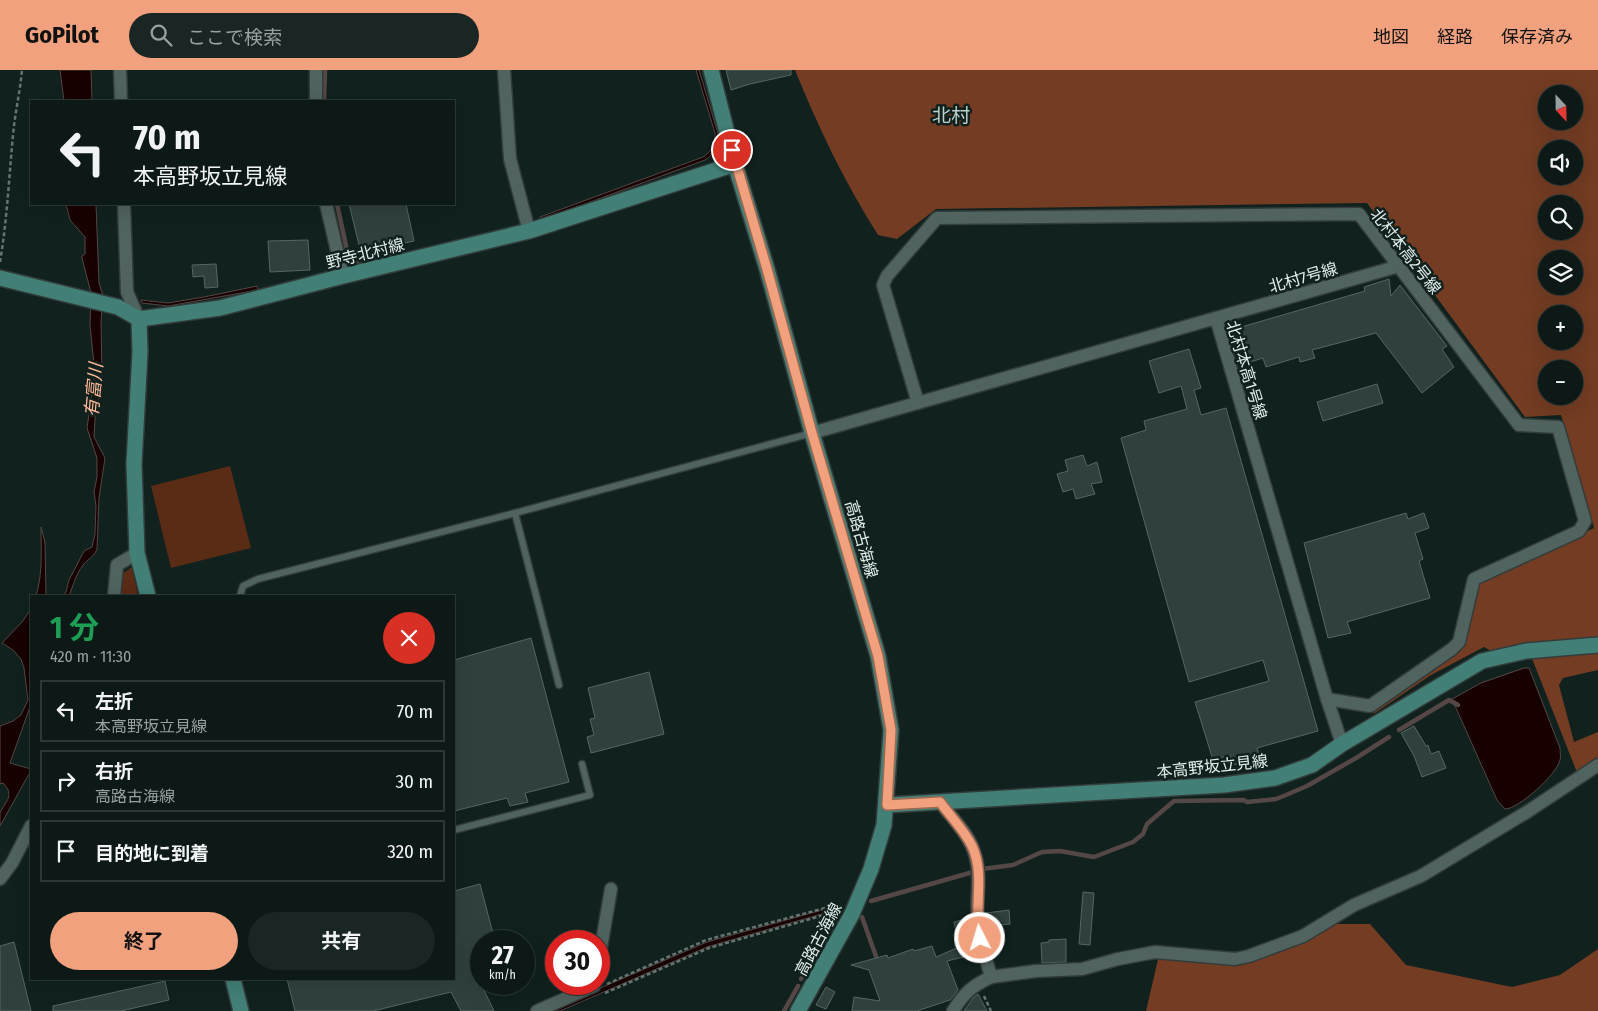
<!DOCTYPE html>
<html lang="ja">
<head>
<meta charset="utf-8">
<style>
  :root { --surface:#0c1916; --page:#1a2623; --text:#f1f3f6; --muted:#9aa0a1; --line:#2c3835; --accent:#f1a17d }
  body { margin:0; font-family:"Fira Sans Condensed","Noto Sans JP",sans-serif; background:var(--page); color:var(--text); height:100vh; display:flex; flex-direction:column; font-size:19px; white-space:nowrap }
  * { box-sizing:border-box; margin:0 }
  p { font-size:16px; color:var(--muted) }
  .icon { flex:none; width:28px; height:28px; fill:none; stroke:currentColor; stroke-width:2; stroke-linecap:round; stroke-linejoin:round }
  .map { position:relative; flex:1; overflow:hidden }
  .panel { position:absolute; left:30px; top:525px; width:425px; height:385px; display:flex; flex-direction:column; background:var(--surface); border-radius:0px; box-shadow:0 5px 20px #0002,0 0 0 1px var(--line) }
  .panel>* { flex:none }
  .hud { position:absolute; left:30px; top:30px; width:425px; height:105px; border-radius:0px; box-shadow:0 5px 20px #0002,0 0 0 1px var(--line); background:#0c1916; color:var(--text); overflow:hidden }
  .needle { width:32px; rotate:158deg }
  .controls { position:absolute; left:1538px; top:15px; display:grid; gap:10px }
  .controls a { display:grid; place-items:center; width:45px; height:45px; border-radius:50%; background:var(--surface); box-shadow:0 5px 20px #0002,0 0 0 1px var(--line); font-size:25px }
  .speed { position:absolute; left:470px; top:860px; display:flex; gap:10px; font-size:25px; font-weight:700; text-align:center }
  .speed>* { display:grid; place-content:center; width:65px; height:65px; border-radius:50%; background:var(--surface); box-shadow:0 5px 20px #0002,0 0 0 1px var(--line); line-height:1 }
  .speed small { font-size:12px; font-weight:400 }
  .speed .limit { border:8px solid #d22; background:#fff; color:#111 }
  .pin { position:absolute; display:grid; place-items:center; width:42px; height:42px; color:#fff; margin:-21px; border:2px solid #fff; border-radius:50%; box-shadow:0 1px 5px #0007 }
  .me { position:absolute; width:55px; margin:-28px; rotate:355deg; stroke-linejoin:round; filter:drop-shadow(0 0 4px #0008) }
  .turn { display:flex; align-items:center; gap:18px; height:105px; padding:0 20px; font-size:22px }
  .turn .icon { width:65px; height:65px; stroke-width:2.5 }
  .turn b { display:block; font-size:35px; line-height:42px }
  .round { display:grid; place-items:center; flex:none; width:52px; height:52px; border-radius:26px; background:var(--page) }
  .head { display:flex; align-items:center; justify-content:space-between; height:85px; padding:0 20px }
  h1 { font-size:30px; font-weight:700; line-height:38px; color:#1e9e55 }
  .button { display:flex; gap:10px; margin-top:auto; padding:10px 20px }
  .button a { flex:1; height:58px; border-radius:30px; background:var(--accent); color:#111; font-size:20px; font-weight:700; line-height:58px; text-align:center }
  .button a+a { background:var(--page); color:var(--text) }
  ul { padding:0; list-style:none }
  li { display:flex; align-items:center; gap:15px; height:62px; margin:0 10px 8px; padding:0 10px; border:2px solid var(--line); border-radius:0px }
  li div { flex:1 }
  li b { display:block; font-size:19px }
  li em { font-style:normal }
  header { display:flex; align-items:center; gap:30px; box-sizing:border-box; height:70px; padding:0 25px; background:var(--accent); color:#111 }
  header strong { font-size:24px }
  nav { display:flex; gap:28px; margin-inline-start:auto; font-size:18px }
  .search { width:350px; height:45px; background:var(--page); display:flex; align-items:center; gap:12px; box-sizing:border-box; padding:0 18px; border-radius:28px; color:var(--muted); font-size:19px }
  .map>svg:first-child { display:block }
  .green { fill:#5a2b15 }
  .forest { fill:#733c23; fill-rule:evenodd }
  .water { fill:#180000; stroke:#554746 }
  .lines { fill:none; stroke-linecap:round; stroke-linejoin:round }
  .stream { stroke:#554746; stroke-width:4.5 }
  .building { fill:#30413d; stroke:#546763 }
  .lane-casing { stroke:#323c3a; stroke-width:9 }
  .street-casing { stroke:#323c3a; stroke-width:15 }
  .secondary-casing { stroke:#323c3a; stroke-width:18 }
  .path { stroke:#667572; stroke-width:2.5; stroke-dasharray:4 2.5; stroke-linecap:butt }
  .lane { stroke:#50635f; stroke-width:6 }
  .street { stroke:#50635f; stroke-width:12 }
  .secondary { stroke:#427f76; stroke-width:15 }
  .route-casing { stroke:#9d6951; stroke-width:12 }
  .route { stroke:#f1a17d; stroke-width:9 }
  .labels { text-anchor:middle; stroke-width:5; stroke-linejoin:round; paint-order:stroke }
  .street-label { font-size:16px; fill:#e2edea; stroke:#10211e }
  .water-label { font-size:18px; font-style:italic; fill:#fdb697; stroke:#10211e }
  .quarter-label { font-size:19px; fill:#bbd0cb; stroke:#10211e }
</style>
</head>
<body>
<header>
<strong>GoPilot</strong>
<div class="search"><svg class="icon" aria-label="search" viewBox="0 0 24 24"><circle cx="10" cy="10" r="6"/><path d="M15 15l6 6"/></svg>ここで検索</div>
<nav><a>地図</a><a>経路</a><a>保存済み</a></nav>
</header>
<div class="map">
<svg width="1598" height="941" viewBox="0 0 1598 941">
  <rect width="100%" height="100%" fill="#10211e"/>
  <g class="green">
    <path d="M 230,396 L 251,478 L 171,498 L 151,416 Z"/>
    <path d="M 132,497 L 138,526 L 117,526 L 122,504 Z"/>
  </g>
  <g class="forest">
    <path d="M 795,0 L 1598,0 L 1598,568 L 1540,572 L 1493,582 L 1484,577 L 1431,605 L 1375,643 L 1371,642 L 1465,576 L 1476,519 L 1484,509 L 1594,458 L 1561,345 L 1525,347 L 1367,133 L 936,139 L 897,169 L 878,165 C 845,113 818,57 795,0 ZM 1546,24 L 1574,24 L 1574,51 L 1546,51 ZM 1546,79 L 1574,79 L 1574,106 L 1546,106 ZM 1546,134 L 1574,134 L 1574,161 L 1546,161 ZM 1546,189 L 1574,189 L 1574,216 L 1546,216 ZM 1546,244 L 1574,244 L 1574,271 L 1546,271 ZM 1546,299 L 1574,299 L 1574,326 L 1546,326 Z"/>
    <path d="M 1598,582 L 1598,600 L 1563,608 L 1559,615 L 1574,672 L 1598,662 L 1598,692 L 1578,705 L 1531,586 Z"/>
    <path d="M 1328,854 L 1370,854 L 1406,895 L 1512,917 L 1560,905 L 1598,879 L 1598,941 L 1146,941 L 1159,885 L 1224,891 Z"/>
  </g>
  <g class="water">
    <path d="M 60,0 L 91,0 L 92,31 L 64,31 Z"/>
    <path d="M 696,0 L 699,0 L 718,64 C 719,75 715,84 705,90 L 541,150 L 540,147 L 703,87 C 712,81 716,74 715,63 Z"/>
    <path d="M 66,134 L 96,134 L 99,213 L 103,226 L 101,251 L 102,305 L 95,349 L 94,367 L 105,388 L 99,428 L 97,479 C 94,487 88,489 83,495 C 76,504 73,516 69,526 L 62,526 L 66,522 L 69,510 L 84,481 L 92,477 L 95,464 L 96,436 L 94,422 L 97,407 L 97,388 L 87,358 L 95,304 L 90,255 L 91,223 L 82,188 L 82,186 L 85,184 L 85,167 L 70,150 Z"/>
    <path d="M 257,216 L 258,220 L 168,236 L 142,233 L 141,230 L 168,233 L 204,227 Z"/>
    <path d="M 41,457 L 45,473 L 46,526 L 36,526 C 43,503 41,480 41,457 Z"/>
    <path d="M 31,539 L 31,634 L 10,693 L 31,699 L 31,704 L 29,704 L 0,756 C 0,752 0,747 0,743 C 4,733 16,726 3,713 L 0,714 L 0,656 L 13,651 L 21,645 L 28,630 L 24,598 L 21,589 L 13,580 L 2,573 L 22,552 Z"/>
    <path d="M 1524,598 L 1529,598 L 1560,678 C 1560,682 1561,687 1560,690 C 1557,704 1519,739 1505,739 L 1497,730 L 1452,629 L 1481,613 Z"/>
    <path d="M 833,837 L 832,841 L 707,877 L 560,941 L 547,941 L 707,872 Z"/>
  </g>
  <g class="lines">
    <g class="stream">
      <path d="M 324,31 L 325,0"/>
      <path d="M 337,134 L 348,185 L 360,195 L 362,195"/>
      <path d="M 1399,660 L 1449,630 L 1458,635"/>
      <path d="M 982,799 L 1013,795 L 1042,782 L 1060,781 L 1094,787 L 1133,772 L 1143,764 L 1147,754 L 1174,731 L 1244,730 L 1247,732 L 1276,729 L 1286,725 L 1307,716 L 1356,688 L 1389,667"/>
      <path d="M 871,831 L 973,802"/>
      <path d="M 862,847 L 878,892"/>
      <path d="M 801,909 L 839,843"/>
      <path d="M 784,941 L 798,916"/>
    </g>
  </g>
  <g class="building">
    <path d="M 726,0 L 791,0 L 791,5 L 750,14 L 731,20 Z"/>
    <path d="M 349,134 L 406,134 L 414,171 L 361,183 Z"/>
    <path d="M 308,170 L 310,200 L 270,202 L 268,171 Z"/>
    <path d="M 216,194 L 218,217 L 205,218 L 204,206 L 193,207 L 192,195 Z"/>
    <path d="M 1389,209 L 1391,226 L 1400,215 L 1447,276 L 1442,279 L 1454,297 L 1422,323 L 1376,263 L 1312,280 L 1315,288 L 1300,292 L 1299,287 L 1266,297 L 1263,288 L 1247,293 L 1238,258 L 1365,221 L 1364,217 Z"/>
    <path d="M 1189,279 L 1201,318 L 1194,320 L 1201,345 L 1226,338 L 1318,661 L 1257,678 L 1260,687 L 1233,695 L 1230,685 L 1213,690 L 1195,632 L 1269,611 L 1263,590 L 1189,612 L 1121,368 L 1146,360 L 1144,351 L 1187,339 L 1181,316 L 1159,323 L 1149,291 Z"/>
    <path d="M 1377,314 L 1383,333 L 1323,351 L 1317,332 Z"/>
    <path d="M 1083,385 L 1087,396 L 1097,392 L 1102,412 L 1091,414 L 1095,424 L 1076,429 L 1073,419 L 1063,422 L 1057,404 L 1068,401 L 1065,390 Z"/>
    <path d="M 1406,443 L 1408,449 L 1424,443 L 1429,458 L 1415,463 L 1423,489 L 1419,491 L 1430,528 L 1347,552 L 1351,563 L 1328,568 L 1304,473 Z"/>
    <path d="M 531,568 L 569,712 L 525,723 L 528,732 L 510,736 L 507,728 L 454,741 L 454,590 Z"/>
    <path d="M 649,602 L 664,664 L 591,683 L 587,667 L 594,665 L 590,649 L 595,648 L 588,618 Z"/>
    <path d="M 1414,656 L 1426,676 L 1428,675 L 1431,684 L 1439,681 L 1446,698 L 1422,707 L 1414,686 L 1401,663 Z"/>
    <path d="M 480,814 L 495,871 L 481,871 L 481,914 L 494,941 L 461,941 L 451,922 L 373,941 L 295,941 L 287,909 L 454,909 L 454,821 Z"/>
    <path d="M 1083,822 L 1094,823 L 1090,875 L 1079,874 Z"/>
    <path d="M 1009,840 L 1010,854 L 987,856 L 986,843 Z"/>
    <path d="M 970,848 L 976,884 L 947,891 L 958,920 L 950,930 L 917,941 L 852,941 L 854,927 L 880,931 L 869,900 L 851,895 L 887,885 L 888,888 L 913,879 L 914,881 L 932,876 L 936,887 L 959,877 L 954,852 Z"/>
    <path d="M 1066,869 L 1066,892 L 1042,893 L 1041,873 L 1049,872 L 1049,870 Z"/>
    <path d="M 14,872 L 31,941 L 0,941 L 0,876 Z"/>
    <path d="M 165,911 L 169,930 L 121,941 L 53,941 L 53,936 Z"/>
    <path d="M 826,917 L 835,922 L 826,939 L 816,935 Z"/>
    <path d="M 978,924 L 987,941 L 964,941 L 973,928 Z"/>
  </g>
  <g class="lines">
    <g class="lane-casing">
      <g id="lane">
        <path d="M 515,443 L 559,615"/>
        <path d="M 240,526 L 243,516 L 258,509 L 515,443 L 812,363"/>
        <path d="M 454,760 L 590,725 L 582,694"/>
      </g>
    </g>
    <g class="street-casing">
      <g id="street">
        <path d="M 120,0 L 121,31"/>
        <path d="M 316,0 L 316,31"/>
        <path d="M 504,0 L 510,89 L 529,161"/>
        <path d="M 124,134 L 127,222 L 139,249"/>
        <path d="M 326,134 L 343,206"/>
        <path d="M 1216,248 L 1399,196"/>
        <path d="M 918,333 L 883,215 L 887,206 L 937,148 L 1359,144 L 1519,355 L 1558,357 L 1585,451 L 1579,461 L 1474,509 L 1459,572 L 1452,579 L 1370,636 L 1327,629"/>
        <path d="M 812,363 L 1216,248 L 1327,629 L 1342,674"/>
        <path d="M 114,526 L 117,495 L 137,483"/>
        <path d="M 940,732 C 951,747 967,762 973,779 C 983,804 975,826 978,851 C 980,870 986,889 991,907 C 972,916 964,923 953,941"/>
        <path d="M 0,809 L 12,793 L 31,756"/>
        <path d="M 599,889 L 611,819"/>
        <path d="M 991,907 L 1036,901 L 1082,899 L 1118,889 L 1155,882 L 1235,889 L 1249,886 L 1303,866 L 1354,835 L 1421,806 L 1527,742 L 1598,695"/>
        <path d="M 537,941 L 594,916 L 594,914"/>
      </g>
    </g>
    <g class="secondary-casing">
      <g id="secondary">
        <path d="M 711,0 L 735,94 L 767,199 L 812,363 L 878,586 L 891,660 L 884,755 L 871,799 L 852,844 L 798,941"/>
        <path d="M 0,208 L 118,237 L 139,249 L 220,238 L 343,206 L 529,161 L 735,94"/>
        <path d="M 139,249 L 140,282 L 134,394 L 137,483 L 148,526"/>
        <path d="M 887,735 L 1224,715 L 1275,708 L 1312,695 L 1342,674 L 1482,591 L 1526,581 L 1598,575"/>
        <path d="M 233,909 L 241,941"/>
      </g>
    </g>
    <g class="path">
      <path d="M 0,192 C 7,150 9,108 13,65 C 15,43 20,22 22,0"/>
      <path d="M 607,914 L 706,870 L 840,834"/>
      <path d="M 605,923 L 709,878 L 838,841"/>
      <path d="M 984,926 L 991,941"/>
    </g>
    <use href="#lane" class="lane"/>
    <use href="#street" class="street"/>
    <use href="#secondary" class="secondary"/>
  </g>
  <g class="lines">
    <g class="route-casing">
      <path id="route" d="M 732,80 L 767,199 L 812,363 L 878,586 L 891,660 L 887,735 L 940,732 C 951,747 964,760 972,776 C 983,799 977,825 978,849 C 978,855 979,862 980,868"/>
    </g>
    <use href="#route" class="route"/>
  </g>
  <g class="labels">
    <g class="street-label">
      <text transform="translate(1406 181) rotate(52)" y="6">北村本高2号線</text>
      <text transform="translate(365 183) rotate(-14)" y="6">野寺北村線</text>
      <text transform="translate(1303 207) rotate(-16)" y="6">北村7号線</text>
      <text transform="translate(1247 300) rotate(73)" y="6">北村本高1号線</text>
      <text transform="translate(862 469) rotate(74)" y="6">高路古海線</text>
      <text transform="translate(1212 696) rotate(-6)" y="6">本高野坂立見線</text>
      <text transform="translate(818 869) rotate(-62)" y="6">高路古海線</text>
    </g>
    <g class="water-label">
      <text transform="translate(94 320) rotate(-85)" y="6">有富川</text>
    </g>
    <g class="quarter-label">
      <text x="951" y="52">北村</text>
    </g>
  </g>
</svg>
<div class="controls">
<a><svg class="needle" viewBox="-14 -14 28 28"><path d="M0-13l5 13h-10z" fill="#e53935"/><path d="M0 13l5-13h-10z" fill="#9aa0a1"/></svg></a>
<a><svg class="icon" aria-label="sound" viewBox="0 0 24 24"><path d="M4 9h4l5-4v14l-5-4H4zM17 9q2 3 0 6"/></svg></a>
<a><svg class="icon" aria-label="search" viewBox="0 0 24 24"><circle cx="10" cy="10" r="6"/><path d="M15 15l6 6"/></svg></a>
<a><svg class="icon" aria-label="layers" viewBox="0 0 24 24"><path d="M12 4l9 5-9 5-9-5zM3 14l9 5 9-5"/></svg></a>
<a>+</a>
<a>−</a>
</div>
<div class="speed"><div>27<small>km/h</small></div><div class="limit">30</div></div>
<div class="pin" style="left:732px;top:80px;background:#d93025"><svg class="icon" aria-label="arrive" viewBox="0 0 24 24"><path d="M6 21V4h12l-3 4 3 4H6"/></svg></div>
<svg class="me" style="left:980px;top:868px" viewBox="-20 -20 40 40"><circle r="17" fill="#f1a17d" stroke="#fff" stroke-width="3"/><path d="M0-11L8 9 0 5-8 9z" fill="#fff"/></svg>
<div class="hud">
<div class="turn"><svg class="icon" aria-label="left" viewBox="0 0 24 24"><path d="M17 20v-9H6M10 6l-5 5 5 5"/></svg><div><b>70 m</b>本高野坂立見線</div></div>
</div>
<section class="panel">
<div class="head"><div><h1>1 分</h1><p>420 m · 11:30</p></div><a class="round" style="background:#d93025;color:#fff"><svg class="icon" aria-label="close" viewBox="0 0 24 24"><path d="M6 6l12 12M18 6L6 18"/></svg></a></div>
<ul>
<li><svg class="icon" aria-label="left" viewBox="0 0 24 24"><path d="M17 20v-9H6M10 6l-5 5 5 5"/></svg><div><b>左折</b><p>本高野坂立見線</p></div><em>70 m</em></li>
<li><svg class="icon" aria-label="right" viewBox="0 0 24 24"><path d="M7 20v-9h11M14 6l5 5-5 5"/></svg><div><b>右折</b><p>高路古海線</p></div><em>30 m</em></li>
<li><svg class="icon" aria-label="arrive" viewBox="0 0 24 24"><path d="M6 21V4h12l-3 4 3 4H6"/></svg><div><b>目的地に到着</b></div><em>320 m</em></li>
</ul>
<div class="button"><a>終了</a><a>共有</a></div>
</section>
</div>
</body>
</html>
